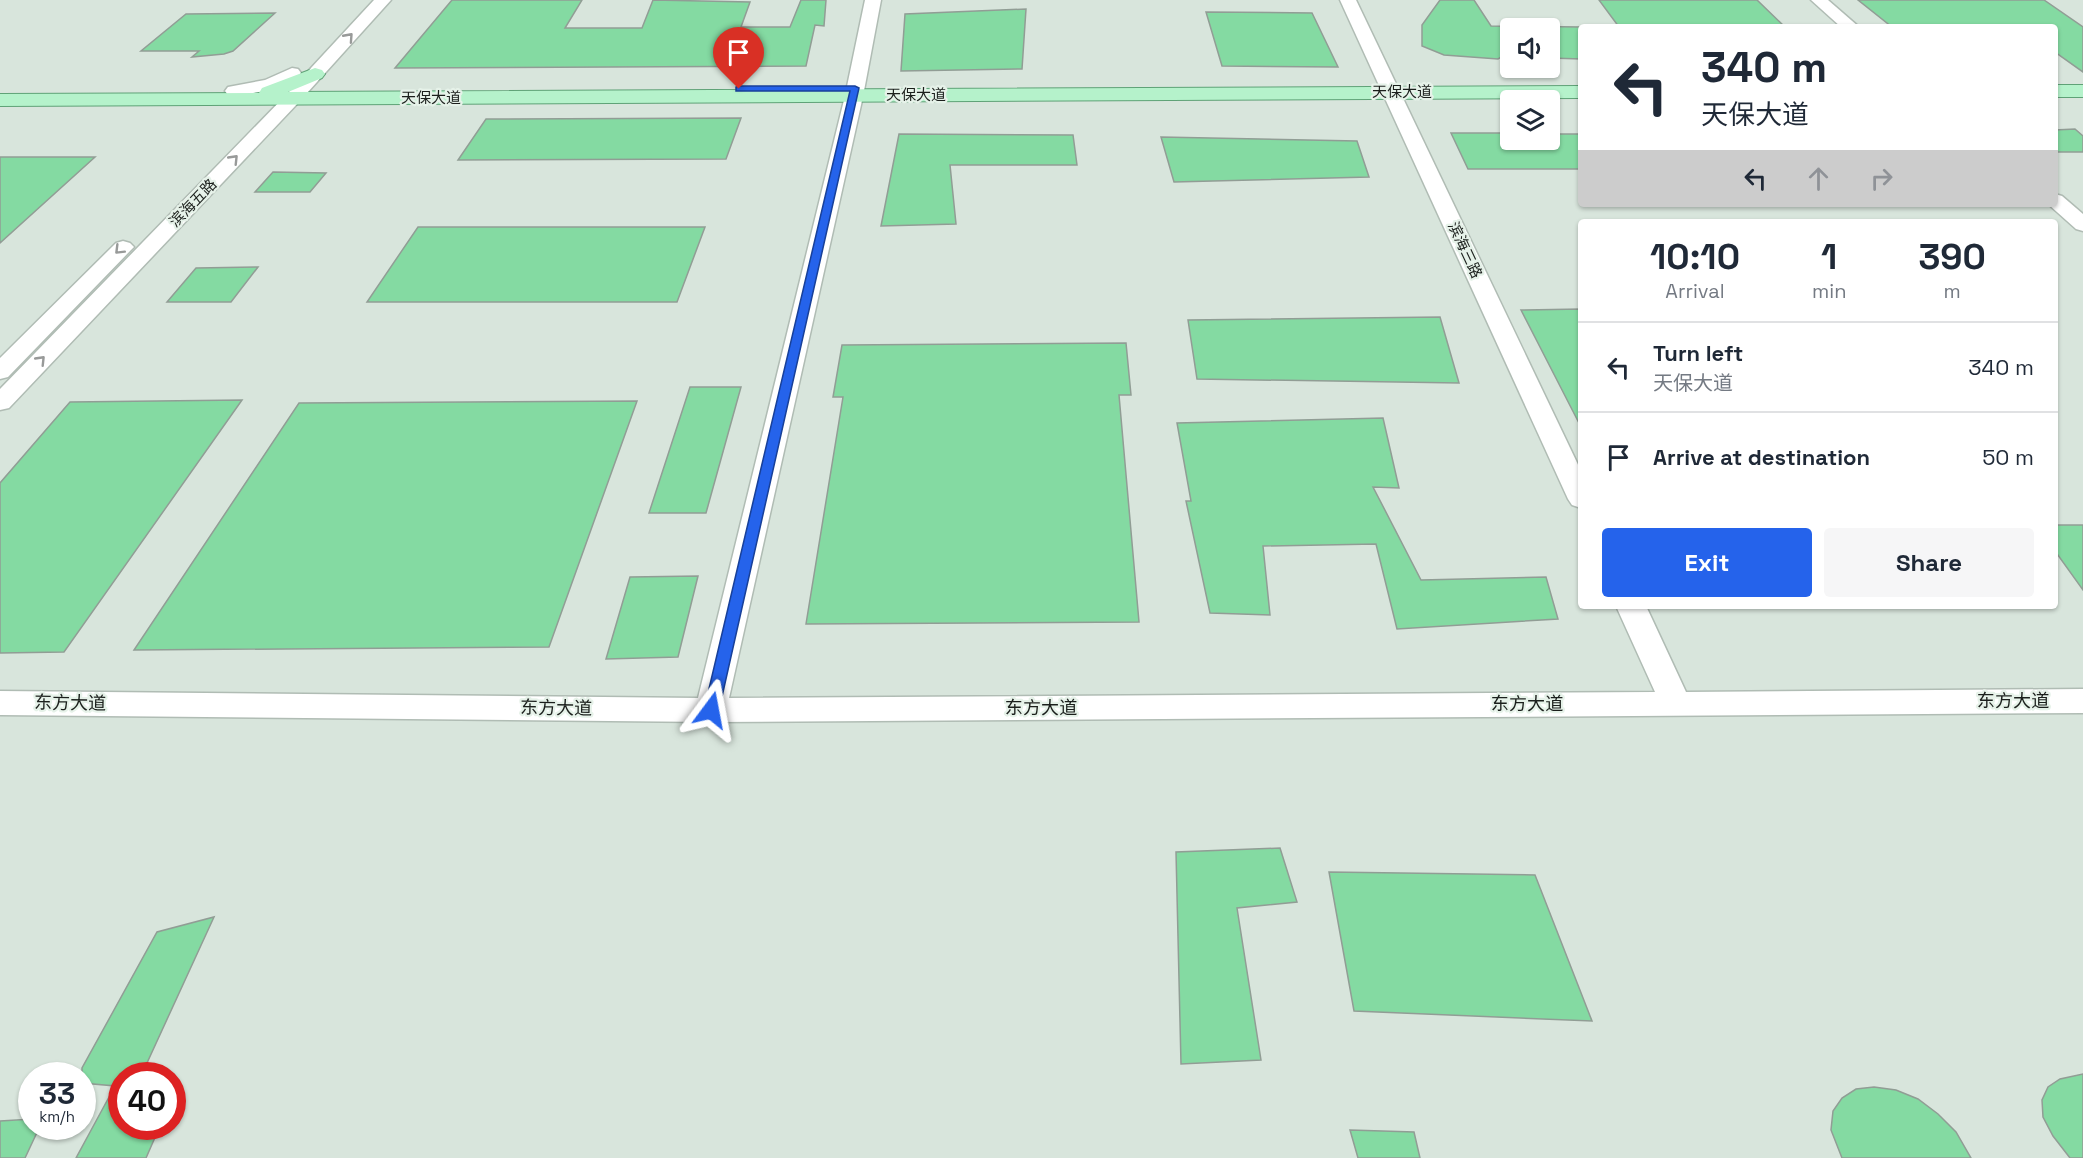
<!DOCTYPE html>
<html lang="en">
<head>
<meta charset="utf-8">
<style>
  :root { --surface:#fff; --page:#f6f6f7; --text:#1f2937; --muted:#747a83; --line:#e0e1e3; --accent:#2563eb }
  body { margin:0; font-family:"Space Grotesk","Noto Sans SC",sans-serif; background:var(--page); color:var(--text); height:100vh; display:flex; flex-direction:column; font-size:22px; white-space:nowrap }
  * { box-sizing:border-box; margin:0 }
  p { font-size:20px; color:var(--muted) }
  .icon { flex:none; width:33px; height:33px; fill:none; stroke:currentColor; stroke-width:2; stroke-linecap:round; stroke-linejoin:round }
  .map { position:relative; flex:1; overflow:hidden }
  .details { position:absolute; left:1578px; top:219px; width:480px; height:390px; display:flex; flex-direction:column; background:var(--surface); border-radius:6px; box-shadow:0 2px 4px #0004 }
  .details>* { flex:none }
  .guide { position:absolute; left:1578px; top:24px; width:480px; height:183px; border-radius:6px; box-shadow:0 2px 4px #0004; background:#fff; color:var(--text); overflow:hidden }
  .buttons { position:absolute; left:1500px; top:18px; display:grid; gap:12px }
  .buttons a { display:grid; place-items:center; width:60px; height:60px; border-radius:6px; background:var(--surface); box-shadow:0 2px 4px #0004; font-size:30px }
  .speed { position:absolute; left:18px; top:1062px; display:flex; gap:12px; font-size:30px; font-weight:700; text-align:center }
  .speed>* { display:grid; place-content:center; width:78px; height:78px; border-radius:50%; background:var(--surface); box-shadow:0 2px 4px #0004; line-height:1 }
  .speed small { font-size:15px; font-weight:400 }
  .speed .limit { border:9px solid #d22; background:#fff; color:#111 }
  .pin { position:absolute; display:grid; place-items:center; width:51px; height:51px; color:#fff; margin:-62px -26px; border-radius:50% 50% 50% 0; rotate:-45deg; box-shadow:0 0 6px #0007 }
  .pin .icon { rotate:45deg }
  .me { position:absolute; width:66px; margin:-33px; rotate:13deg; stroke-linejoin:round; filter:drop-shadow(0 0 4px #0008) }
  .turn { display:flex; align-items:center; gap:21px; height:126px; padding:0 24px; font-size:27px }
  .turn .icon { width:78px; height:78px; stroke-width:2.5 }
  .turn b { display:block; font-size:42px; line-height:51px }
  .lanes { display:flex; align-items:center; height:57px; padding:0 24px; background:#0003; justify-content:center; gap:30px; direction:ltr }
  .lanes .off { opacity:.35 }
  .eta { display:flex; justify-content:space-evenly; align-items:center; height:102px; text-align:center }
  .eta b { font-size:36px; font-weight:600; line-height:42px }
  .action { display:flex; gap:12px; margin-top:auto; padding:12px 24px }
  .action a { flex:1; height:69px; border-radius:6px; background:var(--accent); color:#fff; font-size:24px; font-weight:600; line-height:69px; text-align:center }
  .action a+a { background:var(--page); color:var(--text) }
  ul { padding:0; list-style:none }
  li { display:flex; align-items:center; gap:18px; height:90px; padding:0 24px; border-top:2px solid var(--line) }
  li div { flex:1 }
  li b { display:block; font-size:22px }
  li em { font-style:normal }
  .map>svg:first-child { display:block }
  .building { fill:#84daa2; stroke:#919d95; stroke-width:1.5 }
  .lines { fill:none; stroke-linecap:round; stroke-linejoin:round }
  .minor-casing { stroke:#b0bcb4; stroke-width:3 }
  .major-casing { stroke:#5fa277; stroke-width:2 }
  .minor { fill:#fff; fill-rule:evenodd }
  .major { fill:#b5f2cb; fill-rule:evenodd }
  .oneway { stroke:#989a99 }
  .route { fill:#2563eb; stroke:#184099; stroke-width:1.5 }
  .labels { text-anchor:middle; stroke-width:4.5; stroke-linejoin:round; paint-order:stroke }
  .far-street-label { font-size:15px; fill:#1b1f1c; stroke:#e6f2e9 }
  .street-label { font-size:18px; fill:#1b1f1c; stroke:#e6f2e9 }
</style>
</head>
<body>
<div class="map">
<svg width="2083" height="1158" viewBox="0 0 2083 1158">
  <rect width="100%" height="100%" fill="#d8e5dc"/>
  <g class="building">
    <path d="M 452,0 L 582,0 L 565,28 L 642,28 L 653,0 L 750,2 L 741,27 L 790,27 L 801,0 L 826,0 L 824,26 L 815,25 L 806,66 L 395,68 Z"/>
    <path d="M 1440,0 L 1474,0 L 1491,26 L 1581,27 L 1581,59 L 1550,58 L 1550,28 L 1510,28 L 1510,52 L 1498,59 L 1444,55 L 1422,46 L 1422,25 Z"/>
    <path d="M 1599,0 L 1757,0 L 1785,27 L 1619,27 Z"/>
    <path d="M 1858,0 L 2044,0 L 2083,27 L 2083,72 L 2055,52 L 2055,27 L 1892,27 Z"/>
    <path d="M 1026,9 L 1022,69 L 901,71 L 905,14 Z"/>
    <path d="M 1206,12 L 1312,13 L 1338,67 L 1222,66 Z"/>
    <path d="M 275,13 L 233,51 L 224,54 L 192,57 L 199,51 L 141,51 L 186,14 Z"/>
    <path d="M 741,118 L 726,159 L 458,160 L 486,119 Z"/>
    <path d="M 2075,129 L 2083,136 L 2083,152 L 2055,152 L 2055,130 Z"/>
    <path d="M 1451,133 L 1510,133 L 1510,140 L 1550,140 L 1550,134 L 1581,134 L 1581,169 L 1468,169 Z"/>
    <path d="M 899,134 L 1073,135 L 1077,165 L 950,165 L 956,224 L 881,226 Z"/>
    <path d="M 1161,137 L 1357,141 L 1369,177 L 1174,182 Z"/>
    <path d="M 0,157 L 95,157 L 0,243 Z"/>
    <path d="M 273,172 L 326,173 L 310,192 L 255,192 Z"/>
    <path d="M 418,227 L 705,227 L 677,302 L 367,302 Z"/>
    <path d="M 258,267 L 231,302 L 167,302 L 196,268 Z"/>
    <path d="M 1581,309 L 1581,427 L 1521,310 Z"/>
    <path d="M 1440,317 L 1459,383 L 1197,379 L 1188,320 Z"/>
    <path d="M 1126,343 L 1131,395 L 1119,395 L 1139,622 L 806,624 L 843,397 L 833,397 L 842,345 Z"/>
    <path d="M 690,387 L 741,387 L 706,513 L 649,513 Z"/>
    <path d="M 242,400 L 64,652 L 0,653 L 0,483 L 70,402 Z"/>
    <path d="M 637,401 L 549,647 L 134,650 L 299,403 Z"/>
    <path d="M 1383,418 L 1399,488 L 1373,487 L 1421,580 L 1546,577 L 1558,619 L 1397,629 L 1376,544 L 1263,546 L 1270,615 L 1210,613 L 1186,501 L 1191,501 L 1177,423 Z"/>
    <path d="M 2055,525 L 2083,525 L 2083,590 L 2055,551 Z"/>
    <path d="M 698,576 L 678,657 L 606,659 L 630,577 Z"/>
    <path d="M 1280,848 L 1297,902 L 1237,908 L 1261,1060 L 1181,1064 L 1176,852 Z"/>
    <path d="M 1329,872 L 1535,875 L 1592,1021 L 1354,1011 Z"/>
    <path d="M 214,917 L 141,1076 L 122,1076 L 122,1126 L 160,1126 L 146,1158 L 76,1158 L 115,1086 L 82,1083 L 82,1068 L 157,932 Z"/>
    <path d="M 2083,1074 L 2083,1158 L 2070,1158 L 2053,1136 L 2043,1117 L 2042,1100 L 2048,1087 L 2060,1079 Z"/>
    <path d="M 1874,1087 L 1896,1090 L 1918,1099 L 1938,1114 L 1956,1132 L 1971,1158 L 1842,1158 L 1831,1130 L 1833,1111 L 1842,1098 L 1856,1089 Z"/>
    <path d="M 32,1119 L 32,1126 L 40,1126 L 25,1158 L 0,1158 L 0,1121 Z"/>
    <path d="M 1350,1130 L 1414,1132 L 1420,1158 L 1358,1158 Z"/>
  </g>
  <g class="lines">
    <g class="minor-casing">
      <g id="minor">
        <path d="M 374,0 L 391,0 L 298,103 L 9,408 L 0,410 L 0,389 L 286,95 Z"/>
        <path d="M 865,0 L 881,0 L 863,96 L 729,698 L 1655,692 L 1616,606 L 1646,606 L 1686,692 L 2083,689 L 2083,713 L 711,722 L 0,715 L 0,691 L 698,698 L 845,96 Z"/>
        <path d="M 1340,0 L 1356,0 L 1581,471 L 1581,508 L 1572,505 L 1568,499 Z"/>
        <path d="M 1811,0 L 1828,0 L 1859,27 L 1841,27 Z"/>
        <path d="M 292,68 L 298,69 L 301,73 C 287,91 254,92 234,96 L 228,95 L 225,91 L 228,87 L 265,80 Z"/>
        <path d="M 2055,194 L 2062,196 L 2083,214 L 2083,231 L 2076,229 L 2048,204 L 2055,204 Z"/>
        <path d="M 123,241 L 130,243 L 134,247 L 130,251 L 8,377 L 0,379 L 0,358 L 116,243 Z"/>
      </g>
    </g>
    <g class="major-casing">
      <g id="major">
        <path d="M 315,68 L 322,70 L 325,74 L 322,78 L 288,92 L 1581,86 L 1581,98 L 0,106 L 0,94 L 259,93 L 262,88 Z"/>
        <rect x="2055" y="85" width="28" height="12"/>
      </g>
    </g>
    <use href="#minor" class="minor"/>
    <use href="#major" class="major"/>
  </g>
  <defs><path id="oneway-chevron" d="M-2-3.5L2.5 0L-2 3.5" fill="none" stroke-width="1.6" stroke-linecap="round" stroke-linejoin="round" transform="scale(1.5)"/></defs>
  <g class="oneway">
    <use href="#oneway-chevron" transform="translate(349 37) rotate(-48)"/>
    <use href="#oneway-chevron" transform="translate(234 159) rotate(-46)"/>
    <use href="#oneway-chevron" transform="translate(119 250) rotate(135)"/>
    <use href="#oneway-chevron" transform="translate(41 360) rotate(-46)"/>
  </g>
  <path class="route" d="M 739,86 L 855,86 L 859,88 L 719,710 L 717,714 L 706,714 L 704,710 L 850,91 L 736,91 L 736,87 Z"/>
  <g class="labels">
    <g class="far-street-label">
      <text x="1402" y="97">天保大道</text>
      <text x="916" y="100">天保大道</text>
      <text x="431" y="103">天保大道</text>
      <text transform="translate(193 203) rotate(-46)" y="5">滨海五路</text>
      <text transform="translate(1465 250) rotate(65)" y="5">滨海三路</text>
    </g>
    <g class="street-label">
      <text x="2013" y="707">东方大道</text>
      <text transform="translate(70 703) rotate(1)" y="6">东方大道</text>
      <text x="1527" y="710">东方大道</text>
      <text transform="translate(556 708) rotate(1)" y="6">东方大道</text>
      <text x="1041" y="714">东方大道</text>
    </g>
  </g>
</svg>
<div class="buttons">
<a><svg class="icon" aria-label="sound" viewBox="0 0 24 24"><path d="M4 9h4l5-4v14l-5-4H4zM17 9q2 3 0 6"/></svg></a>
<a><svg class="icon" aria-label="layers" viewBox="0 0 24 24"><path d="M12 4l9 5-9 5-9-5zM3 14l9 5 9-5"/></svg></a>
</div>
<div class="speed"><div>33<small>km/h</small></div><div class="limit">40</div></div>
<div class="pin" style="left:739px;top:89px;background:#d93025"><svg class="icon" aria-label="arrive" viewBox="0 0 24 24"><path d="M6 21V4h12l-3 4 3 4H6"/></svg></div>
<svg class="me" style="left:711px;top:710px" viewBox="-20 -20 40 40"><path d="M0-17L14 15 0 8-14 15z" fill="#2563eb" stroke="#fff" stroke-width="4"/></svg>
<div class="guide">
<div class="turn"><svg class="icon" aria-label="left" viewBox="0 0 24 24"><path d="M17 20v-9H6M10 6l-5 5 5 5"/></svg><div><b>340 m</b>天保大道</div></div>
<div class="lanes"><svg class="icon" aria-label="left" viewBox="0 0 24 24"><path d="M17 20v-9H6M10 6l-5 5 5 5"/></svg><svg class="icon off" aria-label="ahead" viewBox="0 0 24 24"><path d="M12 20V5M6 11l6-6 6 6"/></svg><svg class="icon off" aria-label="right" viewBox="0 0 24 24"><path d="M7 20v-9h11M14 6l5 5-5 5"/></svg></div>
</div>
<section class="details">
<div class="eta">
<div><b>10:10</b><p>Arrival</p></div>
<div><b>1</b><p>min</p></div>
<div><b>390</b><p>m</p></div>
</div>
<ul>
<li><svg class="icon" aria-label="left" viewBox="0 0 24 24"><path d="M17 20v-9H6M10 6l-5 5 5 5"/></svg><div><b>Turn left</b><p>天保大道</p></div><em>340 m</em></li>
<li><svg class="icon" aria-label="arrive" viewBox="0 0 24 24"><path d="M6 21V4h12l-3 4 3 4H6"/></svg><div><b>Arrive at destination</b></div><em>50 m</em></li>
</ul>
<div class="action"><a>Exit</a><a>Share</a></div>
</section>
</div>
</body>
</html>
